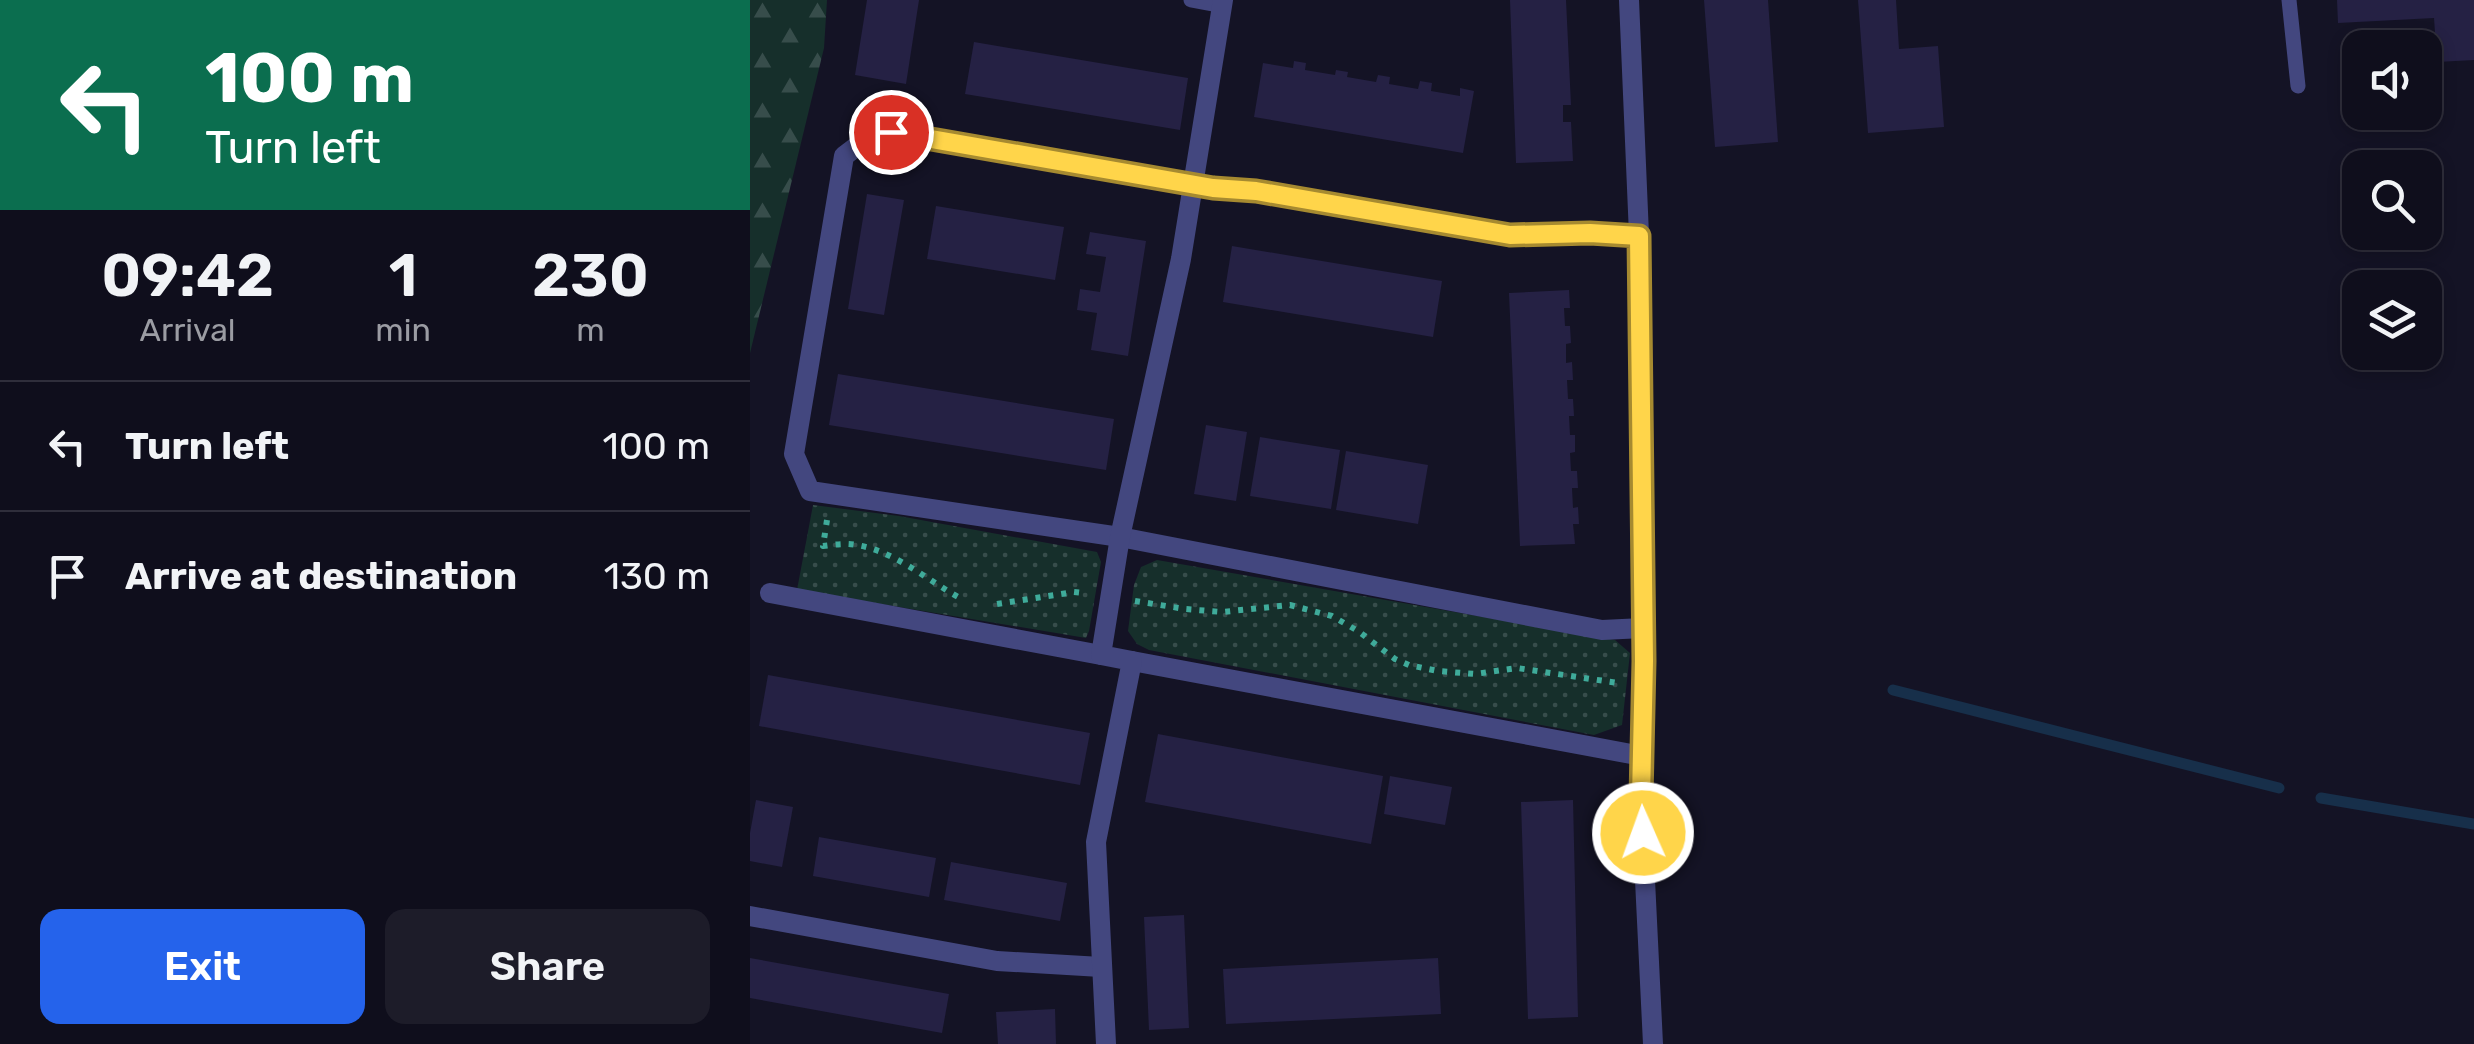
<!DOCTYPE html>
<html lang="en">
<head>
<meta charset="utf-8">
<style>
  :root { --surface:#0f0e1c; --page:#1d1c29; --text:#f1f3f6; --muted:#9b9ca3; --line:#2f2e3b; --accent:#2563eb }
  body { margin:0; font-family:Rubik,sans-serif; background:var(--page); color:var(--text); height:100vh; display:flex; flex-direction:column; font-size:38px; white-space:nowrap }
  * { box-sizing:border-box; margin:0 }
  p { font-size:32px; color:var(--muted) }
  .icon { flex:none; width:55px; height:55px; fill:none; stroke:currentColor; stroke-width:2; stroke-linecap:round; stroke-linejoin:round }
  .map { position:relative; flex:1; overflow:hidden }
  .sheet { display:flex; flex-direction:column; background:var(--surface); width:750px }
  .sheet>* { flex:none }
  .top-card { background:#0b6e4f; color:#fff; overflow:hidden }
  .fabs { position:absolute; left:1592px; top:30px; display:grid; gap:20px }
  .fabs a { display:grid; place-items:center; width:100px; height:100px; border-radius:20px; background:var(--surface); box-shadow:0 5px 15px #0003,0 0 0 2px var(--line); font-size:50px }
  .pin { position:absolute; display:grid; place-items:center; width:85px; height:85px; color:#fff; margin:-42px; border:5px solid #fff; border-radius:50%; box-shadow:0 2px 10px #0007 }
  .me { position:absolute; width:110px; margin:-55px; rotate:358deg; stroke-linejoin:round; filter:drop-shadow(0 0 8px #0008) }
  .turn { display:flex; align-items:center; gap:35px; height:210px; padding:0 40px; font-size:45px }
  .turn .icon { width:130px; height:130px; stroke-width:2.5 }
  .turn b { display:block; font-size:70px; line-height:85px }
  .eta { display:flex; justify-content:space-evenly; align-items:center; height:170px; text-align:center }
  .eta b { font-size:60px; font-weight:600; line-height:70px }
  .button { display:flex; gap:20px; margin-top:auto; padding:20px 40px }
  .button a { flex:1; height:115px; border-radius:20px; background:var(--accent); color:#fff; font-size:40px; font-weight:600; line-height:115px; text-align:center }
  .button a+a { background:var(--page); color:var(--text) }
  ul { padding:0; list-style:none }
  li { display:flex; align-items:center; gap:30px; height:130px; padding:0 40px; border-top:2px solid var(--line) }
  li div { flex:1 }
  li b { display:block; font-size:38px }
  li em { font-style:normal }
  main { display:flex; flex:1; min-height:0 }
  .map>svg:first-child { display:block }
  .forest { fill:url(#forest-firs) }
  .park { fill:url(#park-dots) }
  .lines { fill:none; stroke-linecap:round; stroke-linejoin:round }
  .stream { stroke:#172f4a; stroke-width:11 }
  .building { fill:#252144 }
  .path { stroke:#3fab9a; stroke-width:6; stroke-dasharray:5 8; stroke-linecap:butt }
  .lane { stroke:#43477f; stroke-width:15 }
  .street { stroke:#43477f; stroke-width:20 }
  .route-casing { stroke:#a68a30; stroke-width:25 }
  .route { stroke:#ffd54a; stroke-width:18 }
</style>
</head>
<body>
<main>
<section class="sheet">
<div class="top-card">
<div class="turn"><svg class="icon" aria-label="left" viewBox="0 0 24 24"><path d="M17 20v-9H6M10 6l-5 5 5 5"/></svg><div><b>100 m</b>Turn left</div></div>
</div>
<div class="eta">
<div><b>09:42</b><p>Arrival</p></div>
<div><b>1</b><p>min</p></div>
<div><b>230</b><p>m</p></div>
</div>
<ul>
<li><svg class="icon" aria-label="left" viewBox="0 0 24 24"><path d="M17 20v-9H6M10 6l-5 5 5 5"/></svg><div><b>Turn left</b></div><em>100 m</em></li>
<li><svg class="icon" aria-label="arrive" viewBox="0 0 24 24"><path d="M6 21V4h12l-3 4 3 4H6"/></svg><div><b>Arrive at destination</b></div><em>130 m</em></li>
</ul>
<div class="button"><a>Exit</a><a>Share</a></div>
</section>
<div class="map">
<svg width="1724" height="1044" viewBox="0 0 1724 1044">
  <defs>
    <pattern id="forest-firs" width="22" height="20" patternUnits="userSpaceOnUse" patternTransform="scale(2.5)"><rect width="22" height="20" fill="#162f2b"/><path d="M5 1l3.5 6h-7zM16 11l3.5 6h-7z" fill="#374d4b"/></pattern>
    <pattern id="park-dots" width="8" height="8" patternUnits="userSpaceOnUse" patternTransform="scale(2.5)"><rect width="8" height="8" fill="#162f2b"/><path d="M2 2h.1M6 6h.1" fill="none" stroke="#374d4b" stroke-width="1.8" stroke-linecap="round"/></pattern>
  </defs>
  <rect width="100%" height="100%" fill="#141325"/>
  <path class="forest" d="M 0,0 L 77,0 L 74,48 L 0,353 Z"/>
  <g class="park">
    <path d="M 63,505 L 149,516 L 347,552 L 351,562 L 339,631 L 336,638 L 47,590 Z"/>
    <path d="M 407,560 L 865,640 L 880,653 L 872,725 L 844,735 L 399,650 L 387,644 L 378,631 L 384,585 L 391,567 Z"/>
  </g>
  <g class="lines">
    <g class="stream">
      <path d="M 1143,690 L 1529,788"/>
      <path d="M 1571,798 L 1724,824"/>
    </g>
  </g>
  <g class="building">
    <path d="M 117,0 L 169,0 L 156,84 L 105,75 Z"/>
    <path d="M 760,0 L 816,0 L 821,105 L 813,105 L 813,122 L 821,122 L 823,161 L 766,163 Z"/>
    <path d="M 954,0 L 1018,0 L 1028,142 L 965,147 Z"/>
    <path d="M 1108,0 L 1146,0 L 1149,49 L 1188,46 L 1194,127 L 1118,133 Z"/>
    <path d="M 1587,0 L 1724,0 L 1724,60 L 1687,62 L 1684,18 L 1588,23 Z"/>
    <path d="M 224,42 L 438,78 L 430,130 L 215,94 Z"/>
    <path d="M 544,61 L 556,63 L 555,70 L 585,75 L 586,70 L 598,72 L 597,77 L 626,82 L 628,75 L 640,77 L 639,84 L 668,89 L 670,81 L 682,83 L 681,91 L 710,96 L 710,88 L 724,91 L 713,153 L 504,117 L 513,63 L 543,68 Z"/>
    <path d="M 117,194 L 154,200 L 134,315 L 98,309 Z"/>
    <path d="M 186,206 L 314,227 L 305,280 L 177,259 Z"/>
    <path d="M 340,232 L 396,241 L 378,356 L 341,350 L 347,313 L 327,310 L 330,289 L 350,292 L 356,257 L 336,254 Z"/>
    <path d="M 482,246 L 692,281 L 683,337 L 473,302 Z"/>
    <path d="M 819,290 L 820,308 L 814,308 L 815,326 L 820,326 L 821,343 L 816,344 L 816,363 L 822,362 L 823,380 L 817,380 L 818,399 L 823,399 L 824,416 L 819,416 L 820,435 L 825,435 L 825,452 L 820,453 L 821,471 L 827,471 L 828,488 L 822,488 L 823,508 L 828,507 L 829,524 L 823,524 L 825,544 L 770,546 L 759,293 Z"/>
    <path d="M 88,374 L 364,419 L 356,470 L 79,425 Z"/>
    <path d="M 456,425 L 497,432 L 486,501 L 444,494 Z"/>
    <path d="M 510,437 L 590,450 L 581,509 L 500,496 Z"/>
    <path d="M 596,451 L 678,465 L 668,524 L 586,510 Z"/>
    <path d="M 18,675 L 340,733 L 330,785 L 9,726 Z"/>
    <path d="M 408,734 L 633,776 L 621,844 L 395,802 Z"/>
    <path d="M 640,776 L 702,787 L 695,825 L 634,814 Z"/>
    <path d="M 6,800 L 43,807 L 32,867 L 0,861 L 0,833 Z"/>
    <path d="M 823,800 L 828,1017 L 778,1019 L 771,802 Z"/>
    <path d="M 69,837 L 186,858 L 179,897 L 63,876 Z"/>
    <path d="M 201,862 L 317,883 L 310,921 L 194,900 Z"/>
    <path d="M 434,915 L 439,1028 L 399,1030 L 394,917 Z"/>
    <path d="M 0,958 L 199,994 L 192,1033 L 0,998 Z"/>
    <path d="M 688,958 L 691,1014 L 476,1024 L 473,969 Z"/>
    <path d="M 305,1009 L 306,1044 L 248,1044 L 246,1012 Z"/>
  </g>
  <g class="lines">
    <g class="path">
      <path d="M 77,520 L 73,546 C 80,545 89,544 97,544 C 139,546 175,579 210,598"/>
      <path d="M 385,601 L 435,609 L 472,612 L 540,605 L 582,616 L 608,631 L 645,659 L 659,665 L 688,671 L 725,674 L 767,668 L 868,683"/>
      <path d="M 247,604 L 324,592 L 333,593"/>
    </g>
    <g class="lane">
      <path d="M 441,0 L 473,6"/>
      <path d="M 1539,0 L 1548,86"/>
    </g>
    <g class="street">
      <path d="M 473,0 L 443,185 L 141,132 L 123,134 L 94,156 L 44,454 L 60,491 L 370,537 L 852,630 L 893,628"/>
      <path d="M 879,0 L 889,235 L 894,661 L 891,798 L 903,1044"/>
      <path d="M 20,593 L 351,655"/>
      <path d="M 382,661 L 892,756"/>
      <path d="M 0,916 L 247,961 L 351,967"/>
      <path d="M 356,1044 L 346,842 L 382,661 L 351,655 L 370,537 L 431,259 L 443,185 L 506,191 L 760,235 L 840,233 L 889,235"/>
    </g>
  </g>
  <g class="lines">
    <g class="route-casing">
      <path id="route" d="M 141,132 L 463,188 L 506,191 L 760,235 L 840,233 L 889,236 L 894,661 L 891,798 L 893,833"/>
    </g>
    <use href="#route" class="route"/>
  </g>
</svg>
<div class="fabs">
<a><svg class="icon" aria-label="sound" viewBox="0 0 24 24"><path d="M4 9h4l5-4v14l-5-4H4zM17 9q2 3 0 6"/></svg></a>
<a><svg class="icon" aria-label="search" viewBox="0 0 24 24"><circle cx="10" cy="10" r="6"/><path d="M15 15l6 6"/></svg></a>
<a><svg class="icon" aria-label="layers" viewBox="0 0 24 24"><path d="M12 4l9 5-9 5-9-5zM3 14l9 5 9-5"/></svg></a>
</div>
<div class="pin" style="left:141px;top:132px;background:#d93025"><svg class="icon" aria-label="arrive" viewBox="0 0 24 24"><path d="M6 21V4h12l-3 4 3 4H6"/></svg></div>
<svg class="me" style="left:893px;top:833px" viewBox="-20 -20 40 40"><circle r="17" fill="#ffd54a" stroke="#fff" stroke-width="3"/><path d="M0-11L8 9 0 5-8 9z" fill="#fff"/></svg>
</div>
</main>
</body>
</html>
